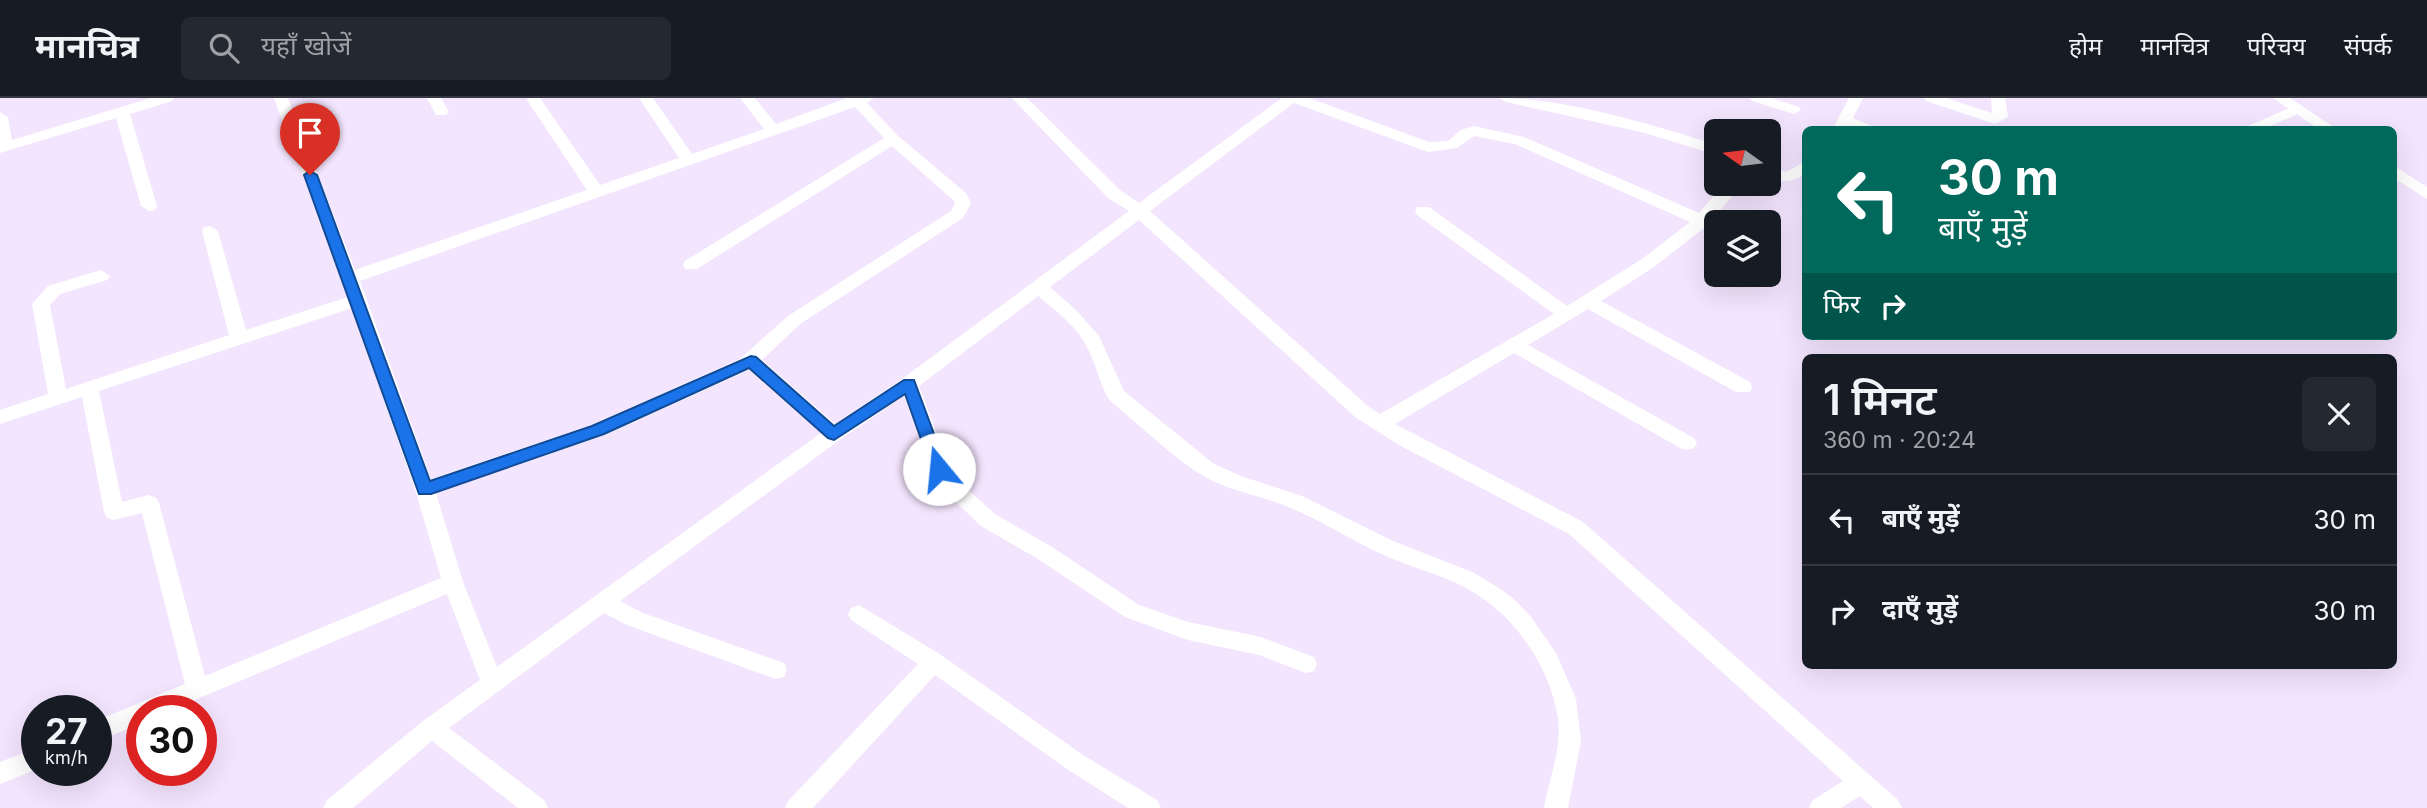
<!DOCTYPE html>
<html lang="hi">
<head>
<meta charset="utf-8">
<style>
  :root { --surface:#171b24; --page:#242831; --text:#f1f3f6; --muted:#9ea1a6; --line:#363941 }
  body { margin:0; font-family:Inter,"Noto Sans Devanagari",sans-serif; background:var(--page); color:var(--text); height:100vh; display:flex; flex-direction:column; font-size:26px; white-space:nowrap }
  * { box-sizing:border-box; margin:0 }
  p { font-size:23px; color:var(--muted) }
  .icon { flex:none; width:38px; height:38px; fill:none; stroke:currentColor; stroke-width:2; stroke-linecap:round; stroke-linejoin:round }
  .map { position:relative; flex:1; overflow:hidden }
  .sheet { position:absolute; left:1802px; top:256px; width:595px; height:315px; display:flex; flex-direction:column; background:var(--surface); border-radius:10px; box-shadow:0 7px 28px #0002 }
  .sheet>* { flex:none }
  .hud { position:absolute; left:1802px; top:28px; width:595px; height:214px; border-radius:10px; box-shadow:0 7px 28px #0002; background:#00695c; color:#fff; overflow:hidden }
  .needle { width:46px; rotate:284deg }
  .buttons { position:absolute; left:1704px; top:21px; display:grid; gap:14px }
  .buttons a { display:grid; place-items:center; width:77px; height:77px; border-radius:10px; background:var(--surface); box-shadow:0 7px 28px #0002; font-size:35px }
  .speed { position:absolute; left:21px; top:597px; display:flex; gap:14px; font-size:35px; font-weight:700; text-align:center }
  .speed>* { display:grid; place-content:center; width:91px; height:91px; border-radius:50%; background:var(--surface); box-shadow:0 7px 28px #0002; line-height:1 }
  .speed small { font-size:18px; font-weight:400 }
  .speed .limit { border:10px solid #d22; background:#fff; color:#111 }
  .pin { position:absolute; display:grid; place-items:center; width:60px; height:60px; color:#fff; margin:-72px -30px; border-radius:50% 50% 50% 0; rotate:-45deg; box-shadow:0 0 7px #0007 }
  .pin .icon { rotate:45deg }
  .me { position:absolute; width:77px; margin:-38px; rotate:343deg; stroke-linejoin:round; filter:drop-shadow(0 0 5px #0008) }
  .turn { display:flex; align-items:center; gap:24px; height:147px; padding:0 21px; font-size:32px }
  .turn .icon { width:91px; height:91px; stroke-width:2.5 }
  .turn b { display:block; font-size:49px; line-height:60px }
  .then { display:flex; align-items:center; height:66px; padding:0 21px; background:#0003; gap:14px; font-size:26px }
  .round { display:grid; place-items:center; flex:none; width:74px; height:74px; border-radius:10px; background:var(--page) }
  .overview { display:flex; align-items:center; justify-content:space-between; height:119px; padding:0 21px }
  h1 { font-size:42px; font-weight:600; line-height:52px }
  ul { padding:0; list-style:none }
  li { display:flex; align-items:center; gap:21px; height:91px; padding:0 21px; border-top:2px solid var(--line) }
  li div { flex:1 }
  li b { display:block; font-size:26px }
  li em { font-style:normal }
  header { display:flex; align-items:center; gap:42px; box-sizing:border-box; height:98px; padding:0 35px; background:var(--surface); border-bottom:2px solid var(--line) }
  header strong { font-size:33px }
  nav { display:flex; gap:38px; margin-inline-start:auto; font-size:24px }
  .search { width:490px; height:63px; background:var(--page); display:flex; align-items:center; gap:18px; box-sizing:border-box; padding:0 24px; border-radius:10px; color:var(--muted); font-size:26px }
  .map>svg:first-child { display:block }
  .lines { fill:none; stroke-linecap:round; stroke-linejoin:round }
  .service { stroke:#fff; stroke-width:9 }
  .minor { fill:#fff; fill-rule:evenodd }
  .route { fill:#1a73e8; stroke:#114b97; stroke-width:2 }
</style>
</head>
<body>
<header>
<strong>मानचित्र</strong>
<div class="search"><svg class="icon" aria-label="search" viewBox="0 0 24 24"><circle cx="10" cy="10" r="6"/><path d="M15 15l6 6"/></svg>यहाँ खोजें</div>
<nav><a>होम</a><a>मानचित्र</a><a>परिचय</a><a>संपर्क</a></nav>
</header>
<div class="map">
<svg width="2427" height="710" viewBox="0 0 2427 710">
  <rect width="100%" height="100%" fill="#f4e5fe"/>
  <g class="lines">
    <path class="service" d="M 2250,32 L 2298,11"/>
    <g class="minor">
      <path d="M 151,0 L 174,0 L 172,3 L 130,16 L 157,108 L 155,112 L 149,113 L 141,108 L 116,20 L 0,55 L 0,14 L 8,19 L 12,42 Z"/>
      <path d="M 274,0 L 288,0 L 355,172 L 587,92 L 527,2 L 528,0 L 540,0 L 600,87 L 679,60 L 639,0 L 653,0 L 692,56 L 764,31 L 740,0 L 755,0 L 776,26 L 847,0 L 874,0 L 867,5 L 898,38 L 966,95 L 971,105 L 963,120 L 800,226 L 762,262 L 835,326 L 902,281 L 1129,113 L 1108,100 L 1012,0 L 1027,0 L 1120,92 L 1139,105 L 1282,0 L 1309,0 L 1429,44 L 1448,43 L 1461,32 L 1474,28 L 1524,39 L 1699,115 L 1724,86 L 1742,86 L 1708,127 L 1654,169 L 1601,203 L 1750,284 L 1752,289 L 1750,294 L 1736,294 L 1588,211 L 1528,247 L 1694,340 L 1697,345 L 1694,350 L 1687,352 L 1680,350 L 1514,255 L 1395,326 L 1583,424 L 1898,702 L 1902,710 L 1873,710 L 1860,698 L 1841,710 L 1809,710 L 1813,702 L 1843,683 L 1569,436 L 1399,347 L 1355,319 L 1139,122 L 1050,189 L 1077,213 L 1099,238 L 1124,293 L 1214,366 L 1241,378 L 1302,398 L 1393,443 L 1472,474 L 1499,490 L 1516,503 L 1531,519 L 1556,555 L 1576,601 L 1581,643 L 1568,710 L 1544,710 C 1549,681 1562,651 1558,621 C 1550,567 1513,515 1466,490 C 1441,476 1412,470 1386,458 C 1352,443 1321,422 1286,408 C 1262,398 1235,394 1211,382 C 1180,367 1138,325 1110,303 C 1099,286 1097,268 1088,251 C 1078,229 1056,213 1038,198 L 919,288 L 952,377 L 995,416 L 1052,449 L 1139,507 L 1188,524 L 1261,539 L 1314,559 L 1317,566 L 1314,573 L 1306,575 L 1259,557 L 1188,542 L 1125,519 L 1038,461 L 981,428 L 937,386 L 904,298 L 841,341 L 620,503 L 643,515 L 784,565 L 787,572 L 784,579 L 776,581 L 627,527 L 604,515 L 449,630 L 544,702 L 548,710 L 518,710 L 432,643 L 353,710 L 323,710 L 327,702 L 423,623 L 480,582 L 447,496 L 171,612 L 142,612 L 142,625 L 96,644 L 96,623 L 185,586 L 142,415 L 114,422 L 107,420 L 104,414 L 82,299 L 0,326 L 0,312 L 48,296 L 32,206 L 48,188 L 101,172 L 110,178 L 107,182 L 60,196 L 50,207 L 66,291 L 229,237 L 202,133 L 204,129 L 210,128 L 218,133 L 246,232 L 348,199 ZM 1294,5 L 1428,54 L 1457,50 L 1474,38 L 1515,46 L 1690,124 L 1642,161 L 1567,208 L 1429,109 L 1417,109 L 1415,113 L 1417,117 L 1554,216 L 1380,316 L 1369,309 L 1150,113 ZM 855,9 L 884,40 L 685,163 L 683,167 L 685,171 L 697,171 L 892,48 L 953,102 L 955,105 L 951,113 L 788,218 L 740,261 L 591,327 L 431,381 L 360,183 ZM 352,210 L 415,391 L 441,480 L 205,578 L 159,405 L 156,400 L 149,397 L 122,404 L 99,293 ZM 749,272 L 821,335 L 497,569 L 463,484 L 436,395 L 605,337 Z"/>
      <path d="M 427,0 L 441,0 L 449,14 L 446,17 L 436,17 Z"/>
      <path d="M 1499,0 C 1566,0 1652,27 1717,47 L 1717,57 L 1645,35 L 1506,4 Z"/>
      <path d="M 1750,0 L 1772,0 L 1799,9 L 1801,12 L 1794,16 L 1752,3 Z"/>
      <path d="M 1849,0 L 1863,0 L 1853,20 L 1881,32 L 1858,32 L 1849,28 L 1847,32 L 1832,32 Z"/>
      <path d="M 1924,0 L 1946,0 L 1992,15 L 1991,0 L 2005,0 L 2008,19 L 1995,26 L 1926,3 Z"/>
      <path d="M 2273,0 L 2290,0 L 2338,32 L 2320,32 Z"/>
      <path d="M 1806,63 L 1806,75 C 1792,85 1786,84 1769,80 L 1769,70 L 1786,74 Z"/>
      <path d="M 2394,68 L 2427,89 L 2427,101 L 2394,80 Z"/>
      <path d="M 859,507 L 941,557 L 1083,657 L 1157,702 L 1161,710 L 1128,710 L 1067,671 L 935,577 L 813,710 L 785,710 L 789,702 L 918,566 L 851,522 L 848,516 L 851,510 Z"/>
      <path d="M 37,650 L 37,671 L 0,686 L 0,664 Z"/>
    </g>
  </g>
  <path class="route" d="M 310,73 L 317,77 L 430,383 L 592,328 L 751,258 L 756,259 L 834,328 L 904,282 L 914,282 L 947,371 L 939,377 L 933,375 L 905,296 L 834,342 L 828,340 L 749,270 L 604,336 L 431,396 L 419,396 L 304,77 Z"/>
</svg>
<div class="buttons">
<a><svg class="needle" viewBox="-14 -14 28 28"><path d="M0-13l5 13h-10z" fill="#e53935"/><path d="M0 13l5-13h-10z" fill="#9ea1a6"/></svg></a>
<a><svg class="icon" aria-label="layers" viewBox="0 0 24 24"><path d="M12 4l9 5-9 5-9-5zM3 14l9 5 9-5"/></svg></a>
</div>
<div class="speed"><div>27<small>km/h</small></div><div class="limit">30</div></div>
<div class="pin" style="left:310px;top:77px;background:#d93025"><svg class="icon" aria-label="arrive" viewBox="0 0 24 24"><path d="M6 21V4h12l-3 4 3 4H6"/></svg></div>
<svg class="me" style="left:939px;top:371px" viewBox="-20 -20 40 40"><circle r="19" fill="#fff"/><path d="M0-13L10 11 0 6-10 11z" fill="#1a73e8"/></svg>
<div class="hud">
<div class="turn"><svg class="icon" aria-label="left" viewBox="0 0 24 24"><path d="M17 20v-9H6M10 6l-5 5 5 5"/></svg><div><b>30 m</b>बाएँ मुड़ें</div></div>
<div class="then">फिर<svg class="icon" aria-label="right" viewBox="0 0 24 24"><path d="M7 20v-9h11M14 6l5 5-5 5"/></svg></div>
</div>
<section class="sheet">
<div class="overview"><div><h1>1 मिनट</h1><p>360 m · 20:24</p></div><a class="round"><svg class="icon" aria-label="close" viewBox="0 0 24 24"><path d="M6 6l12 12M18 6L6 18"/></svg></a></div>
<ul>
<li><svg class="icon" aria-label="left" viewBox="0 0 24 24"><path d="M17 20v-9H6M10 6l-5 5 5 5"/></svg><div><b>बाएँ मुड़ें</b></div><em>30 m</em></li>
<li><svg class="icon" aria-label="right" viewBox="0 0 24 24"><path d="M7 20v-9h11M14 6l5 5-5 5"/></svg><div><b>दाएँ मुड़ें</b></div><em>30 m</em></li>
</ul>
</section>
</div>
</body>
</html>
